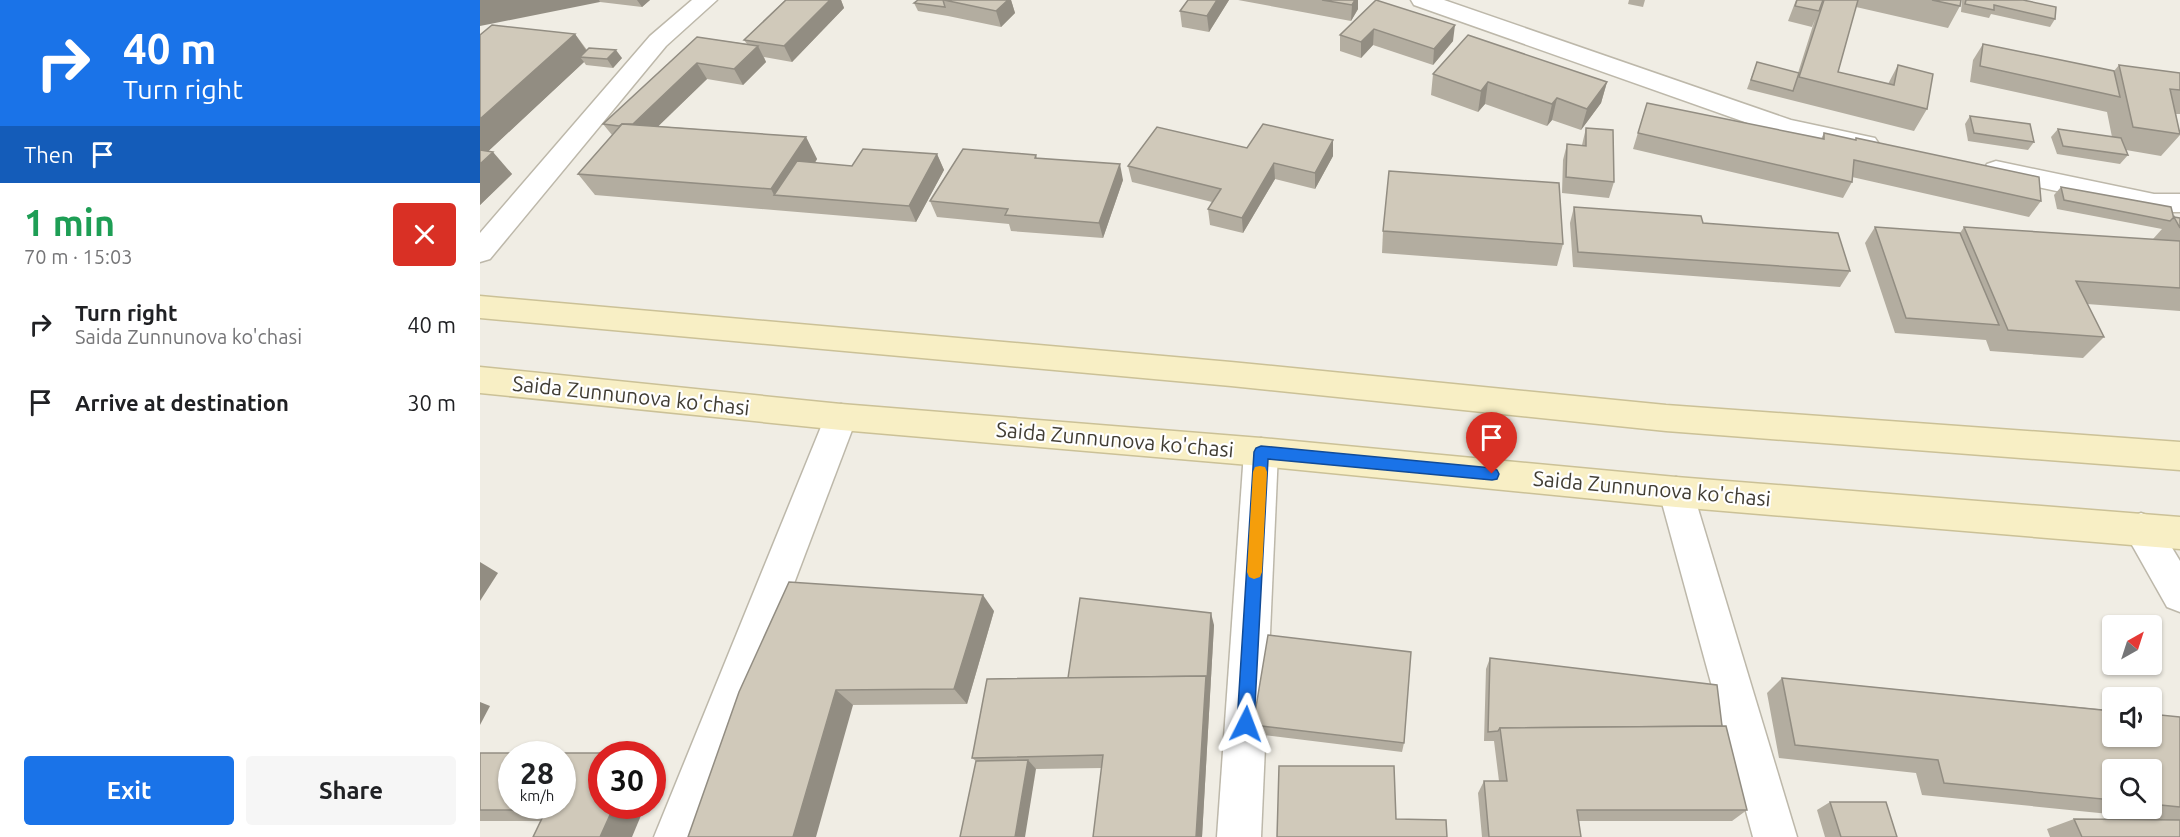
<!DOCTYPE html>
<html lang="en">
<head>
<meta charset="utf-8">
<style>
  :root { --surface:#fff; --page:#f6f6f6; --text:#202124; --muted:#757577; --accent:#1a73e8 }
  body { margin:0; font-family:Ubuntu,sans-serif; background:var(--page); color:var(--text); height:100vh; display:flex; flex-direction:column; font-size:22px; white-space:nowrap }
  * { box-sizing:border-box; margin:0 }
  p { font-size:20px; color:var(--muted) }
  .icon { flex:none; width:33px; height:33px; fill:none; stroke:currentColor; stroke-width:2; stroke-linecap:round; stroke-linejoin:round }
  .map { position:relative; flex:1; overflow:hidden }
  .panel { display:flex; flex-direction:column; background:var(--surface); width:480px }
  .panel>* { flex:none }
  .hud { background:#1a73e8; color:#fff; overflow:hidden }
  .needle { width:39px; rotate:39deg }
  .fabs { position:absolute; left:1622px; top:615px; display:grid; gap:12px }
  .fabs a { display:grid; place-items:center; width:60px; height:60px; border-radius:6px; background:var(--surface); box-shadow:0 2px 4px #0004; font-size:30px }
  .speed { position:absolute; left:18px; top:741px; display:flex; gap:12px; font-size:30px; font-weight:700; text-align:center }
  .speed>* { display:grid; place-content:center; width:78px; height:78px; border-radius:50%; background:var(--surface); box-shadow:0 2px 4px #0004; line-height:1 }
  .speed small { font-size:15px; font-weight:400 }
  .speed .limit { border:9px solid #d22; background:#fff; color:#111 }
  .pin { position:absolute; display:grid; place-items:center; width:51px; height:51px; color:#fff; margin:-62px -26px; border-radius:50% 50% 50% 0; rotate:-45deg; box-shadow:0 0 6px #0007 }
  .pin .icon { rotate:45deg }
  .me { position:absolute; width:66px; margin:-33px; rotate:3deg; stroke-linejoin:round; filter:drop-shadow(0 0 4px #0008) }
  .turn { display:flex; align-items:center; gap:21px; height:126px; padding:0 24px; font-size:27px }
  .turn .icon { width:78px; height:78px; stroke-width:2.5 }
  .turn b { display:block; font-size:42px; line-height:51px }
  .then { display:flex; align-items:center; height:57px; padding:0 24px; background:#0003; gap:12px; font-size:22px }
  .round { display:grid; place-items:center; flex:none; width:63px; height:63px; border-radius:6px; background:var(--page) }
  .headline { display:flex; align-items:center; justify-content:space-between; height:102px; padding:0 24px }
  h1 { font-size:36px; font-weight:700; line-height:45px; color:#1e9e55 }
  .action { display:flex; gap:12px; margin-top:auto; padding:12px 24px }
  .action a { flex:1; height:69px; border-radius:6px; background:var(--accent); color:#fff; font-size:24px; font-weight:700; line-height:69px; text-align:center }
  .action a+a { background:var(--page); color:var(--text) }
  ul { padding:0; list-style:none }
  li { display:flex; align-items:center; gap:18px; height:78px; padding:0 24px }
  li div { flex:1 }
  li b { display:block; font-size:22px }
  li em { font-style:normal }
  main { display:flex; flex:1; min-height:0 }
  .map>svg:first-child { display:block }
  .lines { fill:none; stroke-linecap:round; stroke-linejoin:round }
  .minor-casing { stroke:#bdb8aa; stroke-width:3 }
  .tertiary-casing { stroke:#bdb8aa; stroke-width:3 }
  .secondary-casing { stroke:#cbc197; stroke-width:3 }
  .minor { fill:#fff; fill-rule:evenodd }
  .tertiary { fill:#fff; fill-rule:evenodd }
  .secondary { fill:#f8efc5; fill-rule:evenodd }
  .wall { fill:#b3ada0; fill-rule:evenodd }
  .shaded-wall { fill:#928d82 }
  .building { fill:#d0c9ba; stroke:#928d82; stroke-width:1.5; fill-rule:evenodd }
  .route { fill:#1a73e8; stroke:#114b97; stroke-width:1.5 }
  .slow { fill:#f59e0b }
  .labels { text-anchor:middle; stroke-width:4.5; stroke-linejoin:round; paint-order:stroke }
  .street-label { font-size:21px; fill:#413d34; stroke:#fff }
</style>
</head>
<body>
<main>
<section class="panel">
<div class="hud">
<div class="turn"><svg class="icon" aria-label="right" viewBox="0 0 24 24"><path d="M7 20v-9h11M14 6l5 5-5 5"/></svg><div><b>40 m</b>Turn right</div></div>
<div class="then">Then<svg class="icon" aria-label="arrive" viewBox="0 0 24 24"><path d="M6 21V4h12l-3 4 3 4H6"/></svg></div>
</div>
<div class="headline"><div><h1>1 min</h1><p>70 m · 15:03</p></div><a class="round" style="background:#d93025;color:#fff"><svg class="icon" aria-label="close" viewBox="0 0 24 24"><path d="M6 6l12 12M18 6L6 18"/></svg></a></div>
<ul>
<li><svg class="icon" aria-label="right" viewBox="0 0 24 24"><path d="M7 20v-9h11M14 6l5 5-5 5"/></svg><div><b>Turn right</b><p>Saida Zunnunova ko'chasi</p></div><em>40 m</em></li>
<li><svg class="icon" aria-label="arrive" viewBox="0 0 24 24"><path d="M6 21V4h12l-3 4 3 4H6"/></svg><div><b>Arrive at destination</b></div><em>30 m</em></li>
</ul>
<div class="action"><a>Exit</a><a>Share</a></div>
</section>
<div class="map">
<svg width="1700" height="837" viewBox="0 0 1700 837">
  <rect width="100%" height="100%" fill="#f0ede4"/>
  <g class="lines">
    <g class="minor-casing">
      <g id="minor">
        <path d="M 931,0 L 964,0 L 1311,120 L 1395,138 L 1399,144 L 1395,150 L 1386,152 L 1296,133 L 934,5 Z"/>
        <path d="M 1516,161 L 1674,194 L 1700,194 L 1700,212 L 1674,212 L 1507,176 L 1503,170 L 1507,164 Z"/>
        <path d="M 361,404 L 373,408 L 377,417 L 218,837 L 174,837 L 345,417 L 349,408 Z"/>
        <path d="M 781,438 L 793,442 L 798,452 L 781,837 L 737,837 L 764,452 L 769,442 Z"/>
        <path d="M 1196,477 L 1208,481 L 1213,492 L 1317,837 L 1273,837 L 1179,492 L 1184,481 Z"/>
        <path d="M 1661,513 L 1674,518 L 1700,561 L 1700,612 L 1687,607 L 1643,529 L 1648,518 Z"/>
      </g>
    </g>
    <g class="tertiary-casing">
      <path id="tertiary" d="M 212,0 L 237,0 L 186,46 L 10,259 L 0,262 L 0,233 L 170,36 Z"/>
    </g>
    <g class="secondary-casing">
      <g id="secondary">
        <path d="M 0,296 L 751,362 L 1186,405 L 1700,442 L 1700,470 L 1186,431 L 751,386 L 0,318 Z"/>
        <path d="M 0,367 L 361,404 L 781,438 L 1196,477 L 1700,517 L 1700,549 L 1196,507 L 781,466 L 361,430 L 0,393 Z"/>
      </g>
    </g>
    <use href="#minor" class="minor"/>
    <use href="#tertiary" class="tertiary"/>
    <use href="#secondary" class="secondary"/>
  </g>
  <g class="wall">
    <path d="M 0,0 L 170,0 L 162,7 L 120,2 Z"/>
    <path d="M 304,0 L 361,0 L 364,8 L 312,62 L 284,57 L 286,62 L 263,85 L 227,79 L 178,126 L 326,137 L 337,159 L 335,163 L 372,166 L 457,154 L 464,170 L 436,222 L 115,195 L 98,174 L 132,135 L 123,124 L 217,37 L 267,44 L 264,40 L 305,0 Z"/>
    <path d="M 438,0 L 531,0 L 535,13 L 521,27 L 468,16 L 438,11 L 434,3 Z"/>
    <path d="M 708,0 L 749,0 L 729,32 L 702,27 L 700,11 Z"/>
    <path d="M 758,0 L 878,0 L 878,9 L 871,21 Z"/>
    <path d="M 896,0 L 973,41 L 953,65 L 893,45 L 881,58 L 860,51 L 860,35 Z"/>
    <path d="M 1149,0 L 1165,0 L 1163,7 L 1148,4 Z"/>
    <path d="M 1316,0 L 1481,0 L 1480,6 L 1468,28 L 1376,7 L 1358,72 L 1408,84 L 1418,65 L 1447,109 L 1434,131 L 1267,89 L 1277,62 L 1318,73 L 1335,19 L 1332,27 L 1308,21 Z"/>
    <path d="M 1482,0 L 1543,0 L 1575,19 L 1570,27 L 1511,14 L 1509,18 L 1481,12 Z"/>
    <path d="M 95,34 L 107,50 L 142,58 L 133,68 L 106,65 L 104,62 L 8,151 L 32,174 L 0,205 L 0,35 Z"/>
    <path d="M 1503,44 L 1634,71 L 1639,65 L 1700,73 L 1700,114 L 1696,114 L 1700,135 L 1681,156 L 1646,150 L 1648,155 L 1640,164 L 1577,154 L 1571,137 L 1578,129 L 1632,137 L 1627,112 L 1490,82 L 1493,60 Z"/>
    <path d="M 953,74 L 1127,82 L 1121,103 L 1101,130 L 1072,120 L 1067,126 L 1005,104 L 998,112 L 951,95 Z"/>
    <path d="M 1167,103 L 1341,139 L 1344,133 L 1375,140 L 1376,138 L 1561,201 L 1549,217 L 1372,177 L 1372,182 L 1363,198 L 1153,149 Z"/>
    <path d="M 1490,116 L 1554,142 L 1548,150 L 1488,141 L 1485,124 Z"/>
    <path d="M 1106,128 L 1134,182 L 1129,198 L 1082,193 L 1083,160 L 1087,144 L 1102,145 Z"/>
    <path d="M 767,148 L 853,156 L 835,189 L 795,179 L 763,233 L 730,225 L 728,209 L 732,202 L 652,182 L 648,166 Z"/>
    <path d="M 556,155 L 557,158 L 643,180 L 623,238 L 531,231 L 529,224 L 457,217 L 450,201 Z"/>
    <path d="M 1581,187 L 1694,217 L 1700,218 L 1700,311 L 1607,304 L 1624,337 L 1603,358 L 1510,351 L 1506,340 L 1415,333 L 1385,243 L 1395,227 L 1480,233 L 1484,227 L 1674,240 L 1673,239 L 1682,229 L 1577,209 L 1574,195 Z"/>
    <path d="M 1094,207 L 1223,223 L 1370,271 L 1360,287 L 1093,267 L 1090,223 Z"/>
    <path d="M 903,231 L 1083,244 L 1077,266 L 902,253 Z"/>
    <path d="M 514,611 L 487,704 L 373,705 L 259,692 Z"/>
    <path d="M 734,625 L 722,837 L 613,837 L 622,768 L 556,769 L 496,761 L 492,758 L 588,678 Z"/>
    <path d="M 1010,658 L 1242,726 L 1267,810 L 1252,821 L 1098,821 L 1101,837 L 1002,837 L 998,793 L 1004,781 L 1019,781 L 1014,741 L 1004,741 L 1006,669 Z"/>
    <path d="M 1302,678 L 1700,717 L 1700,837 L 1570,837 L 1567,829 L 1594,819 L 1679,819 L 1442,795 L 1436,773 L 1299,758 L 1287,693 ZM 1632,770 L 1671,770 L 1671,808 L 1632,808 Z"/>
    <path d="M 773,725 L 924,743 L 922,752 L 775,734 Z"/>
    <path d="M 0,753 L 156,753 L 160,754 L 122,754 L 61,821 L 0,821 Z"/>
    <path d="M 1350,802 L 1417,837 L 1345,837 L 1337,810 Z"/>
  </g>
  <g class="shaded-wall">
    <path d="M 0,0 L 119,0 L 120,2 L 0,26 Z"/>
    <path d="M 157,0 L 170,0 L 162,7 Z"/>
    <path d="M 350,0 L 361,0 L 364,8 L 312,62 L 304,46 Z"/>
    <path d="M 528,0 L 531,0 L 535,13 L 521,27 L 516,11 Z"/>
    <path d="M 737,0 L 749,0 L 729,32 L 727,16 Z"/>
    <path d="M 875,0 L 878,0 L 878,9 L 871,21 L 872,5 Z"/>
    <path d="M 975,25 L 973,41 L 953,65 L 954,49 Z"/>
    <path d="M 894,29 L 893,45 L 881,58 L 881,42 Z"/>
    <path d="M 95,34 L 110,56 L 100,57 L 104,62 L 0,159 L 0,119 Z"/>
    <path d="M 278,46 L 286,62 L 263,85 L 254,69 Z"/>
    <path d="M 136,50 L 142,58 L 133,68 L 127,59 Z"/>
    <path d="M 217,63 L 227,79 L 160,144 L 149,128 Z"/>
    <path d="M 1008,82 L 1005,104 L 998,112 L 1001,91 Z"/>
    <path d="M 1127,82 L 1121,103 L 1101,130 L 1107,109 Z"/>
    <path d="M 1077,98 L 1072,120 L 1067,126 L 1072,104 Z"/>
    <path d="M 326,137 L 337,159 L 313,196 L 294,195 L 291,189 Z"/>
    <path d="M 853,140 L 853,156 L 835,189 L 835,173 Z"/>
    <path d="M 13,152 L 32,174 L 0,205 L 0,164 Z"/>
    <path d="M 457,154 L 464,170 L 436,222 L 429,206 Z"/>
    <path d="M 794,163 L 795,179 L 763,233 L 762,218 Z"/>
    <path d="M 640,164 L 643,180 L 623,238 L 619,223 Z"/>
    <path d="M 0,562 L 18,573 L 0,601 Z"/>
    <path d="M 503,595 L 514,611 L 487,704 L 474,689 Z"/>
    <path d="M 731,613 L 734,625 L 722,837 L 716,837 L 726,676 Z"/>
    <path d="M 356,690 L 373,705 L 336,837 L 313,837 Z"/>
    <path d="M 0,702 L 10,706 L 0,725 Z"/>
    <path d="M 548,760 L 556,769 L 545,837 L 535,837 Z"/>
    <path d="M 172,761 L 181,765 L 172,786 Z"/>
    <path d="M 134,806 L 165,806 L 152,837 L 120,837 Z"/>
  </g>
  <g class="building">
    <path d="M 306,0 L 350,0 L 304,46 L 264,40 Z"/>
    <path d="M 438,0 L 463,0 L 465,7 L 434,3 Z"/>
    <path d="M 464,0 L 528,0 L 516,11 Z"/>
    <path d="M 708,0 L 737,0 L 727,16 L 700,11 Z"/>
    <path d="M 842,0 L 875,0 L 872,5 Z"/>
    <path d="M 896,0 L 975,25 L 954,49 L 894,29 L 881,42 L 860,35 Z"/>
    <path d="M 1317,0 L 1343,0 L 1339,11 L 1315,6 Z"/>
    <path d="M 1344,0 L 1378,0 L 1358,72 L 1414,85 L 1418,65 L 1453,74 L 1447,109 L 1319,77 Z"/>
    <path d="M 1452,0 L 1481,0 L 1480,6 Z"/>
    <path d="M 1486,0 L 1543,0 L 1576,7 L 1575,19 L 1514,5 L 1514,10 L 1485,4 Z"/>
    <path d="M 12,25 L 95,34 L 0,119 L 0,35 Z"/>
    <path d="M 988,35 L 1127,82 L 1107,109 L 1077,98 L 1072,104 L 1008,82 L 1001,91 L 953,74 Z"/>
    <path d="M 217,37 L 278,46 L 254,69 L 217,63 L 153,124 L 142,124 L 139,126 L 123,124 Z"/>
    <path d="M 1503,44 L 1634,71 L 1640,97 L 1500,66 Z"/>
    <path d="M 109,48 L 136,50 L 127,59 L 100,57 Z"/>
    <path d="M 1277,62 L 1319,73 L 1313,91 L 1271,80 Z"/>
    <path d="M 1639,65 L 1700,73 L 1700,90 L 1690,89 L 1700,134 L 1653,127 Z"/>
    <path d="M 1167,103 L 1344,139 L 1344,133 L 1376,140 L 1376,138 L 1559,177 L 1561,201 L 1374,160 L 1372,182 L 1158,133 Z"/>
    <path d="M 1490,116 L 1550,124 L 1554,142 L 1494,133 Z"/>
    <path d="M 142,124 L 326,137 L 291,189 L 98,174 Z"/>
    <path d="M 783,124 L 853,140 L 835,173 L 794,163 L 762,218 L 728,209 L 741,189 L 648,166 L 677,127 L 767,148 Z"/>
    <path d="M 1106,128 L 1133,130 L 1134,182 L 1086,177 L 1087,144 L 1106,146 Z"/>
    <path d="M 1578,129 L 1641,138 L 1648,155 L 1583,146 Z"/>
    <path d="M 383,149 L 457,154 L 429,206 L 294,195 L 317,161 L 372,166 Z"/>
    <path d="M 483,149 L 556,155 L 555,158 L 640,164 L 619,223 L 525,215 L 528,209 L 450,201 Z"/>
    <path d="M 0,150 L 13,152 L 0,164 Z"/>
    <path d="M 909,171 L 1079,183 L 1083,244 L 903,231 Z"/>
    <path d="M 1581,187 L 1691,207 L 1694,219 L 1694,217 L 1690,221 L 1584,200 Z"/>
    <path d="M 1094,207 L 1221,216 L 1223,223 L 1358,233 L 1370,271 L 1098,252 Z"/>
    <path d="M 1694,217 L 1700,218 L 1700,228 Z"/>
    <path d="M 1395,227 L 1480,233 L 1519,325 L 1426,318 Z"/>
    <path d="M 1484,227 L 1700,241 L 1700,288 L 1596,281 L 1624,337 L 1528,330 Z"/>
    <path d="M 309,582 L 503,595 L 474,689 L 356,690 L 313,837 L 208,837 L 259,692 Z"/>
    <path d="M 600,598 L 731,613 L 727,680 L 726,676 L 588,678 Z"/>
    <path d="M 788,635 L 931,652 L 924,743 L 773,725 Z"/>
    <path d="M 1010,658 L 1237,685 L 1242,726 L 1020,728 L 1018,731 L 1008,732 Z"/>
    <path d="M 726,676 L 716,837 L 613,837 L 623,755 L 492,758 L 507,679 Z"/>
    <path d="M 1302,678 L 1632,711 L 1632,736 L 1671,736 L 1671,714 L 1700,717 L 1700,807 L 1671,804 L 1671,770 L 1632,770 L 1632,800 L 1464,783 L 1458,760 L 1315,745 Z"/>
    <path d="M 1246,726 L 1267,810 L 1097,810 L 1101,837 L 1009,837 L 1004,781 L 1027,781 L 1020,728 Z"/>
    <path d="M 0,753 L 156,753 L 156,754 L 122,754 L 122,806 L 134,806 L 120,837 L 53,837 L 66,810 L 0,810 ZM 32,754 L 82,754 L 82,806 L 32,806 Z"/>
    <path d="M 548,760 L 535,837 L 480,837 L 496,761 Z"/>
    <path d="M 799,766 L 914,766 L 916,819 L 966,820 L 967,837 L 797,837 Z"/>
    <path d="M 1350,802 L 1406,802 L 1417,837 L 1361,837 Z"/>
    <path d="M 1594,819 L 1700,820 L 1700,837 L 1602,837 Z"/>
  </g>
  <path class="route" d="M 781,446 L 1012,468 L 1017,470 L 1019,474 L 1017,479 L 1012,480 L 788,459 L 774,724 L 772,730 L 766,732 L 760,730 L 757,724 L 774,452 L 776,448 Z"/>
  <path class="slow" d="M 780,466 L 785,467 L 787,472 L 782,572 L 780,577 L 774,579 L 769,577 L 767,572 L 773,472 L 775,467 Z"/>
  <g class="labels">
    <g class="street-label">
      <text transform="translate(151 396) rotate(6)" y="7">Saida Zunnunova ko'chasi</text>
      <text transform="translate(635 440) rotate(5)" y="7">Saida Zunnunova ko'chasi</text>
      <text transform="translate(1172 489) rotate(5)" y="7">Saida Zunnunova ko'chasi</text>
    </g>
  </g>
</svg>
<div class="fabs">
<a><svg class="needle" viewBox="-14 -14 28 28"><path d="M0-13l5 13h-10z" fill="#e53935"/><path d="M0 13l5-13h-10z" fill="#757577"/></svg></a>
<a><svg class="icon" aria-label="sound" viewBox="0 0 24 24"><path d="M4 9h4l5-4v14l-5-4H4zM17 9q2 3 0 6"/></svg></a>
<a><svg class="icon" aria-label="search" viewBox="0 0 24 24"><circle cx="10" cy="10" r="6"/><path d="M15 15l6 6"/></svg></a>
</div>
<div class="speed"><div>28<small>km/h</small></div><div class="limit">30</div></div>
<div class="pin" style="left:1012px;top:474px;background:#d93025"><svg class="icon" aria-label="arrive" viewBox="0 0 24 24"><path d="M6 21V4h12l-3 4 3 4H6"/></svg></div>
<svg class="me" style="left:766px;top:724px" viewBox="-20 -20 40 40"><path d="M0-17L14 15 0 8-14 15z" fill="#1a73e8" stroke="#fff" stroke-width="4"/></svg>
</div>
</main>
</body>
</html>
